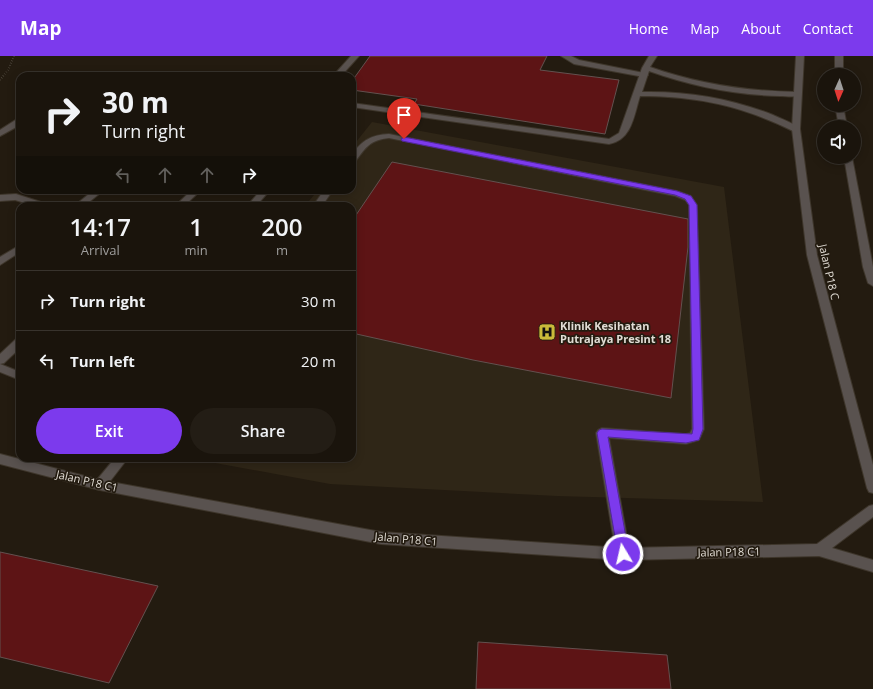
<!DOCTYPE html>
<html lang="en">
<head>
<meta charset="utf-8">
<style>
  :root { --surface:#1a140c; --page:#231d15; --text:#f1f3f6; --muted:#9f9e9d; --line:#38332d; --accent:#7c3aed }
  body { margin:0; font-family:"Open Sans",sans-serif; background:var(--page); color:var(--text); height:100vh; display:flex; flex-direction:column; font-size:15px; white-space:nowrap }
  * { box-sizing:border-box; margin:0 }
  p { font-size:13px; color:var(--muted) }
  .icon { flex:none; width:22px; height:22px; fill:none; stroke:currentColor; stroke-width:2; stroke-linecap:round; stroke-linejoin:round }
  .map { position:relative; flex:1; overflow:hidden }
  .panel { position:absolute; left:16px; top:146px; width:340px; height:260px; display:flex; flex-direction:column; background:var(--surface); border-radius:12px; box-shadow:0 2px 10px #0003,0 0 0 1px var(--line) }
  .panel>* { flex:none }
  .banner { position:absolute; left:16px; top:16px; width:340px; height:122px; border-radius:12px; box-shadow:0 2px 10px #0003,0 0 0 1px var(--line); background:#1a140c; color:var(--text); overflow:hidden }
  .needle { width:26px; rotate:183deg }
  .controls { position:absolute; left:817px; top:12px; display:grid; gap:8px }
  .controls a { display:grid; place-items:center; width:44px; height:44px; border-radius:50%; background:var(--surface); box-shadow:0 2px 10px #0003,0 0 0 1px var(--line); font-size:20px }
  .pin { position:absolute; display:grid; place-items:center; width:34px; height:34px; color:#fff; margin:-41px -17px; border-radius:50% 50% 50% 0; rotate:-45deg; box-shadow:0 0 4px #0007 }
  .pin .icon { rotate:45deg }
  .me { position:absolute; width:44px; margin:-22px; rotate:351deg; stroke-linejoin:round; filter:drop-shadow(0 0 3px #0008) }
  .turn { display:flex; align-items:center; gap:14px; height:84px; padding:0 20px; font-size:18px }
  .turn .icon { width:52px; height:52px; stroke-width:2.5 }
  .turn b { display:block; font-size:28px; line-height:34px }
  .lanes { display:flex; align-items:center; height:38px; padding:0 20px; background:#0003; justify-content:center; gap:20px; direction:ltr }
  .lanes .off { opacity:.35 }
  .eta { display:flex; justify-content:space-evenly; align-items:center; height:68px; text-align:center }
  .eta b { font-size:24px; font-weight:600; line-height:28px }
  .primary-button { display:flex; gap:8px; margin-top:auto; padding:8px 20px }
  .primary-button a { flex:1; height:46px; border-radius:24px; background:var(--accent); color:#fff; font-size:16px; font-weight:600; line-height:46px; text-align:center }
  .primary-button a+a { background:var(--page); color:var(--text) }
  ul { padding:0; list-style:none }
  li { display:flex; align-items:center; gap:12px; height:60px; padding:0 20px; border-top:1px solid var(--line) }
  li div { flex:1 }
  li b { display:block; font-size:15px }
  li em { font-style:normal }
  header { display:flex; align-items:center; gap:24px; box-sizing:border-box; height:56px; padding:0 20px; background:var(--accent); color:#fff }
  header strong { font-size:19px }
  nav { display:flex; gap:22px; margin-inline-start:auto; font-size:14px }
  .map>svg:first-child { display:block }
  .medical { fill:#2f2617 }
  .building { fill:#5d1415; stroke:#63514f }
  .lines { fill:none; stroke-linecap:round; stroke-linejoin:round }
  .service-casing { stroke:#3e362b; stroke-width:2 }
  .minor-casing { stroke:#3e362b; stroke-width:2 }
  .tertiary-casing { stroke:#3e362b; stroke-width:2 }
  .path { stroke:#5d564c; stroke-width:2; stroke-dasharray:0.5 2; stroke-linecap:butt }
  .service { fill:#59524f; fill-rule:evenodd }
  .minor { fill:#59524f; fill-rule:evenodd }
  .tertiary { fill:#59524f; fill-rule:evenodd }
  .route { fill:#7c3aed; stroke:#51269a }
  .labels { text-anchor:middle; stroke-width:3.5; stroke-linejoin:round; paint-order:stroke }
  .street-label { font-size:11px; fill:#e1dcd4; stroke:#231b10 }
  .poi-label { font-size:11px; font-weight:bold; fill:#e1dcd4; stroke:#231b10; text-anchor:start }
</style>
</head>
<body>
<header>
<strong>Map</strong>
<nav><a>Home</a><a>Map</a><a>About</a><a>Contact</a></nav>
</header>
<div class="map">
<svg width="873" height="633" viewBox="0 0 873 633">
  <rect width="100%" height="100%" fill="#231b10"/>
  <path class="medical" d="M 372,66 L 724,131 L 763,446 L 557,440 L 330,428 L 188,402 L 352,402 L 352,150 L 305,150 L 318,134 L 352,134 L 352,91 Z"/>
  <g class="building">
    <path d="M 370,0 L 547,0 L 540,14 L 619,24 L 605,78 L 414,48 L 417,43 L 352,34 L 352,25 Z"/>
    <path d="M 392,106 L 688,163 L 688,191 L 671,342 L 473,304 L 352,277 L 352,165 Z"/>
    <path d="M 0,496 L 158,530 L 109,627 L 0,601 Z"/>
    <path d="M 478,586 L 667,599 L 671,633 L 476,633 Z"/>
  </g>
  <g class="lines">
    <g class="service-casing">
      <g id="service">
        <path d="M 561,0 L 571,0 L 579,4 L 644,17 L 648,19 L 644,21 L 574,8 Z"/>
        <path d="M 17,63 L 20,63 L 20,69 L 0,80 L 0,74 Z"/>
        <path d="M 389,78 L 677,135 L 691,140 L 697,149 L 704,373 L 699,384 L 686,388 L 609,382 L 630,498 L 628,502 L 623,504 L 618,502 L 616,498 L 596,377 L 598,374 L 602,372 L 686,378 L 690,377 L 692,373 L 689,149 L 685,144 L 675,140 L 389,82 C 370,84 366,91 355,106 L 352,107 L 352,98 C 363,84 371,79 389,78 Z"/>
        <path d="M 94,134 L 104,134 L 84,150 L 74,150 Z"/>
        <path d="M 192,134 L 201,134 L 184,150 L 175,150 Z"/>
        <path d="M 261,134 L 270,134 L 256,150 L 247,150 Z"/>
        <path d="M 324,134 L 333,134 L 322,150 L 313,150 Z"/>
        <path d="M 16,138 L 47,148 L 48,150 L 35,150 L 15,144 L 0,145 L 0,139 Z"/>
        <path d="M 20,189 L 20,196 L 0,209 L 0,201 Z"/>
        <path d="M 20,282 L 20,292 L 4,307 L 0,308 L 0,298 L 16,283 Z"/>
        <path d="M 0,308 L 20,316 L 20,324 L 0,316 Z"/>
        <path d="M 115,402 L 128,402 L 104,433 L 100,434 L 96,433 L 94,429 L 96,425 Z"/>
      </g>
    </g>
    <g class="minor-casing">
      <g id="minor">
        <path d="M 351,0 L 359,0 L 341,20 L 333,20 Z"/>
        <path d="M 649,0 L 657,0 L 650,11 C 698,28 746,35 797,36 L 801,38 C 796,42 787,40 780,40 C 735,39 691,30 649,15 L 642,36 C 687,35 730,42 773,59 C 781,63 794,67 800,73 L 799,75 L 793,75 C 742,50 697,40 640,40 C 634,59 632,84 609,88 L 352,51 L 352,47 L 609,83 L 619,77 L 642,12 Z"/>
        <path d="M 0,398 L 100,424 L 381,476 L 623,492 L 817,488 L 869,450 L 873,449 L 873,461 L 832,492 L 873,504 L 873,516 L 819,500 L 623,504 L 381,488 L 100,434 L 0,408 Z"/>
      </g>
    </g>
    <g class="tertiary-casing">
      <g id="tertiary">
        <path d="M 796,0 L 804,0 L 800,73 L 817,199 L 873,409 L 873,437 L 869,436 L 867,432 L 807,199 L 792,73 Z"/>
        <rect x="835" y="0" width="8" height="19"/>
        <path d="M 835,49 L 843,49 L 847,71 L 839,71 Z"/>
        <path d="M 844,101 L 852,101 L 873,211 L 873,230 L 868,227 L 863,211 Z"/>
      </g>
    </g>
    <path class="path" d="M 0,24 L 8,14 L 14,0"/>
    <use href="#service" class="service"/>
    <use href="#minor" class="minor"/>
    <use href="#tertiary" class="tertiary"/>
  </g>
  <path class="route" d="M 404,81 L 677,135 L 691,140 L 697,149 L 703,373 L 699,384 L 686,387 L 608,381 L 629,498 L 627,501 L 623,502 L 619,501 L 618,498 L 597,377 L 599,374 L 602,373 L 692,378 L 693,373 L 689,149 L 685,143 L 675,139 L 402,85 L 401,83 Z"/>
  <defs>
    <g id="hospital-square" transform="scale(0.9)"><rect x="-9" y="-9" width="18" height="18" rx="4" fill="#caba3a" stroke="#231b10"/><path d="M-5-5h3v3.5h4V-5h3V5h-3V1.5h-4V5h-3Z" fill="#111"/></g>
  </defs>
  <g fill-rule="evenodd">
    <use href="#hospital-square" x="547" y="276"/>
  </g>
  <g class="labels">
    <g class="street-label">
      <text transform="translate(829 216) rotate(77)" y="4">Jalan P18 C</text>
      <text transform="translate(87 425) rotate(13)" y="4">Jalan P18 C1</text>
      <text transform="translate(406 483) rotate(5)" y="4">Jalan P18 C1</text>
      <text transform="translate(729 496) rotate(-1)" y="4">Jalan P18 C1</text>
    </g>
    <g class="poi-label">
      <text x="560" y="274">Klinik Kesihatan<tspan x="560" dy="13">Putrajaya Presint 18</tspan></text>
    </g>
  </g>
</svg>
<div class="controls">
<a><svg class="needle" viewBox="-14 -14 28 28"><path d="M0-13l5 13h-10z" fill="#e53935"/><path d="M0 13l5-13h-10z" fill="#9f9e9d"/></svg></a>
<a><svg class="icon" aria-label="sound" viewBox="0 0 24 24"><path d="M4 9h4l5-4v14l-5-4H4zM17 9q2 3 0 6"/></svg></a>
</div>
<div class="pin" style="left:404px;top:83px;background:#d93025"><svg class="icon" aria-label="arrive" viewBox="0 0 24 24"><path d="M6 21V4h12l-3 4 3 4H6"/></svg></div>
<svg class="me" style="left:623px;top:498px" viewBox="-20 -20 40 40"><circle r="17" fill="#7c3aed" stroke="#fff" stroke-width="3"/><path d="M0-11L8 9 0 5-8 9z" fill="#fff"/></svg>
<div class="banner">
<div class="turn"><svg class="icon" aria-label="right" viewBox="0 0 24 24"><path d="M7 20v-9h11M14 6l5 5-5 5"/></svg><div><b>30 m</b>Turn right</div></div>
<div class="lanes"><svg class="icon off" aria-label="left" viewBox="0 0 24 24"><path d="M17 20v-9H6M10 6l-5 5 5 5"/></svg><svg class="icon off" aria-label="ahead" viewBox="0 0 24 24"><path d="M12 20V5M6 11l6-6 6 6"/></svg><svg class="icon off" aria-label="ahead" viewBox="0 0 24 24"><path d="M12 20V5M6 11l6-6 6 6"/></svg><svg class="icon" aria-label="right" viewBox="0 0 24 24"><path d="M7 20v-9h11M14 6l5 5-5 5"/></svg></div>
</div>
<section class="panel">
<div class="eta">
<div><b>14:17</b><p>Arrival</p></div>
<div><b>1</b><p>min</p></div>
<div><b>200</b><p>m</p></div>
</div>
<ul>
<li><svg class="icon" aria-label="right" viewBox="0 0 24 24"><path d="M7 20v-9h11M14 6l5 5-5 5"/></svg><div><b>Turn right</b></div><em>30 m</em></li>
<li><svg class="icon" aria-label="left" viewBox="0 0 24 24"><path d="M17 20v-9H6M10 6l-5 5 5 5"/></svg><div><b>Turn left</b></div><em>20 m</em></li>
</ul>
<div class="primary-button"><a>Exit</a><a>Share</a></div>
</section>
</div>
</body>
</html>
